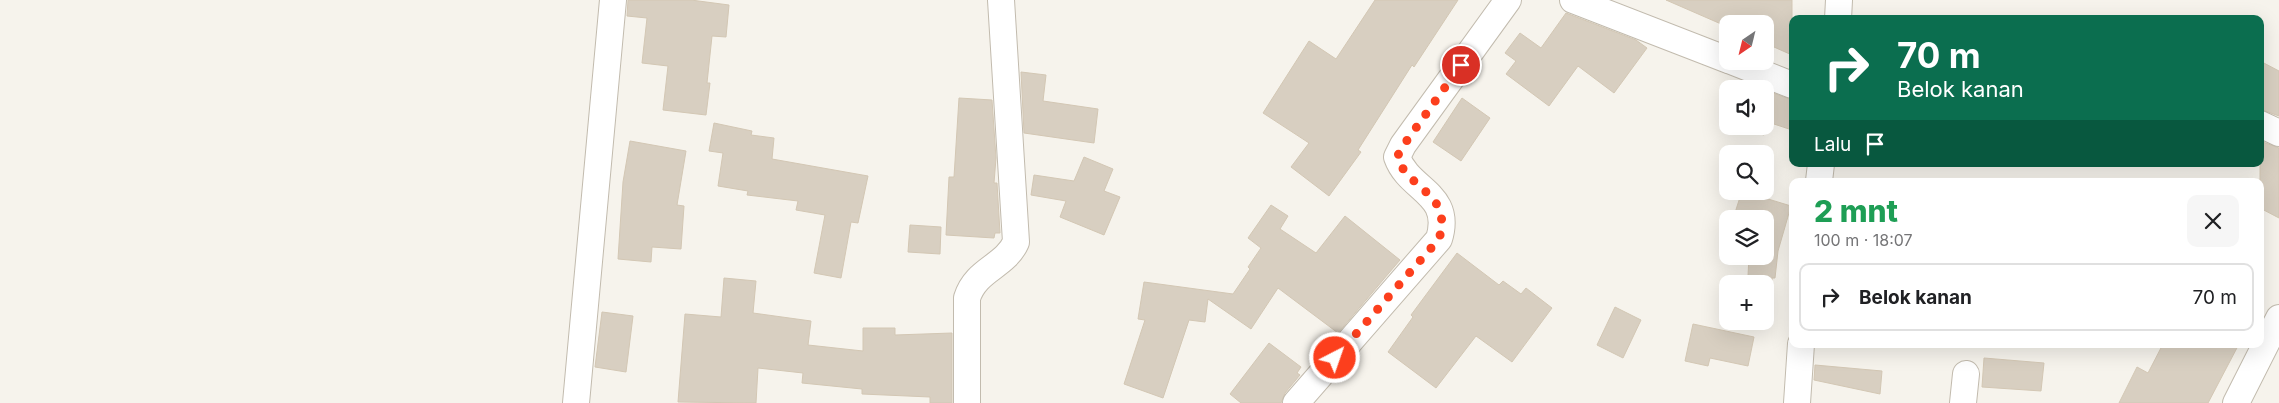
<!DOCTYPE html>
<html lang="id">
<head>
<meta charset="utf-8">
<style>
  :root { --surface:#fff; --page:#f6f6f6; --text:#202124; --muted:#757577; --line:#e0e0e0 }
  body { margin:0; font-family:Inter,sans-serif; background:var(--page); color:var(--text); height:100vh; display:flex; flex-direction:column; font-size:19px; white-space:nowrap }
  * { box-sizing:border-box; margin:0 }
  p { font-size:16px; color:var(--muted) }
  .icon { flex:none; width:28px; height:28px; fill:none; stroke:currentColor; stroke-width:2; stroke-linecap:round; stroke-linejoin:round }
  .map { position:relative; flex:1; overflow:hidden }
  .drawer { position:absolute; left:1789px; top:178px; width:475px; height:170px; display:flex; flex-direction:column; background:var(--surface); border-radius:10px; box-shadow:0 5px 20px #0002 }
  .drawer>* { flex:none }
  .top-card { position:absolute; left:1789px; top:15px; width:475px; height:152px; border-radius:10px; box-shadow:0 5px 20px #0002; background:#0b6e4f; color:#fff; overflow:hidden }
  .needle { width:32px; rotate:215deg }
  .controls { position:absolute; left:1719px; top:15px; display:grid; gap:10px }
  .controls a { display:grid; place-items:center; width:55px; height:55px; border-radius:10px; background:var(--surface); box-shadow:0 5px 20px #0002; font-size:25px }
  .pin { position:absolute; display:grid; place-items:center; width:42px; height:42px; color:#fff; margin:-21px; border:2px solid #fff; border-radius:50%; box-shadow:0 1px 5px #0007 }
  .me { position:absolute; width:55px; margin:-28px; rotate:41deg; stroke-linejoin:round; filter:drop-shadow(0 0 4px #0008) }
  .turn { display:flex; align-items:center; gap:18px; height:105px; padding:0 25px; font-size:22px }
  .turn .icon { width:65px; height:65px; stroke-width:2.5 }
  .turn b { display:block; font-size:35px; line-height:42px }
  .then { display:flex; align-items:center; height:48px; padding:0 25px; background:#0003; gap:10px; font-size:19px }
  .round { display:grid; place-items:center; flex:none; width:52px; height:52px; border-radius:10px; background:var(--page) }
  .overview { display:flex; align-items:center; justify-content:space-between; height:85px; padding:0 25px }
  h1 { font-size:30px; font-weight:800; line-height:38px; color:#1e9e55 }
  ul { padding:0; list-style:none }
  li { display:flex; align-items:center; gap:15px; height:68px; margin:0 10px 8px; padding:0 15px; border:2px solid var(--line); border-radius:10px }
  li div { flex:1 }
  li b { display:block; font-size:19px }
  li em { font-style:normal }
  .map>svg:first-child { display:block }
  .building { fill:#d8cfc1; stroke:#d3c7b4 }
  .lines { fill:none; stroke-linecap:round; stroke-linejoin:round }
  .minor-casing { stroke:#c2bbae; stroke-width:28 }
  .minor { stroke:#fff; stroke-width:26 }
  .route { stroke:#fc3f1d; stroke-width:9; stroke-dasharray:0 16.2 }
</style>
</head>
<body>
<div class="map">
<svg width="2279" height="403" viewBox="0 0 2279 403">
  <rect width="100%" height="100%" fill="#f6f3ec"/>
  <g class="building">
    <path d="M 628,0 L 691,0 L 729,5 L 726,37 L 712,36 L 707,83 L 710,83 L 706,115 L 663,110 L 668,66 L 642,63 L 647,18 L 627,16 Z"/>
    <path d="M 1375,0 L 1458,0 L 1414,67 L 1412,65 L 1358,150 L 1361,152 L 1329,196 L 1291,167 L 1309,143 L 1263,113 L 1309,41 L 1336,59 Z"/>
    <path d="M 1666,0 L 1792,0 L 1792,55 L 1765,43 L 1765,24 L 1728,24 L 1728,27 Z"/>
    <path d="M 1566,13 L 1636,40 L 1647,48 L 1614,93 L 1578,66 L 1549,106 L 1506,74 L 1516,61 L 1505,53 L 1520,33 L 1541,48 Z"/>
    <path d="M 2260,61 L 2279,71 L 2279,116 L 2260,109 Z"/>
    <path d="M 1021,72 L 1046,75 L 1043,101 L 1098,109 L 1094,143 L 1024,133 Z"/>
    <path d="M 1765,90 L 1792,100 L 1792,130 L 1768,122 L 1764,135 L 1736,127 L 1765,126 Z"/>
    <path d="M 959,98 L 992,100 L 996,158 L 994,183 L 997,183 L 1000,233 L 995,233 L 994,238 L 946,235 L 949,177 L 954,177 Z"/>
    <path d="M 1462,98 L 1490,118 L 1461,161 L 1433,142 Z"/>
    <path d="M 714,123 L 752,131 L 751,135 L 774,138 L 772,159 L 868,176 L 858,223 L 851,222 L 841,278 L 814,273 L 825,215 L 796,210 L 798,201 L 747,195 L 748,191 L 718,186 L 723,153 L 709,151 Z"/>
    <path d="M 630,141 L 686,151 L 677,205 L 684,206 L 681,249 L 652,247 L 651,262 L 618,259 L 623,182 Z"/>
    <path d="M 2260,141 L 2279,148 L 2279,218 L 2260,208 Z"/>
    <path d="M 1084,157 L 1113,169 L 1104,191 L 1120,197 L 1104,235 L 1060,217 L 1066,201 L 1031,195 L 1034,175 L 1074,181 Z"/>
    <path d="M 1742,191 L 1791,206 L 1778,251 L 1775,278 L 1772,278 L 1772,284 L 1752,284 L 1753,276 L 1748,276 L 1749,256 L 1765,256 L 1765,219 L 1733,219 Z"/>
    <path d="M 1271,205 L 1288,216 L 1280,229 L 1316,253 L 1345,216 L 1400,260 L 1338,333 L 1278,288 L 1251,329 L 1208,299 L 1205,322 L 1189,320 L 1163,398 L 1124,384 L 1145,320 L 1138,319 L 1144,282 L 1233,294 L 1250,269 L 1248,267 L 1261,248 L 1248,238 Z"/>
    <path d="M 910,225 L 941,227 L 940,254 L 908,252 Z"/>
    <path d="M 1457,253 L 1499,285 L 1503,281 L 1521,294 L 1526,288 L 1552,308 L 1512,362 L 1476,336 L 1436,388 L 1388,352 L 1413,317 L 1411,315 Z"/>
    <path d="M 724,278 L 756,281 L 753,313 L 811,321 L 808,345 L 863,351 L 863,328 L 895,328 L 895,335 L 952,333 L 952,403 L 930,403 L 930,397 L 862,394 L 862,389 L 802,383 L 803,373 L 758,368 L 756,403 L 678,402 L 685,314 L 721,317 Z"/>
    <path d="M 1615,307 L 1641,320 L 1623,358 L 1597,345 Z"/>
    <path d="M 602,312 L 633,316 L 626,372 L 595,367 Z"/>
    <path d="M 1693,324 L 1754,337 L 1748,366 L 1710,358 L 1708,366 L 1685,361 Z"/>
    <path d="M 1269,343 L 1301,367 L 1297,373 L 1300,375 L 1285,393 L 1281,403 L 1241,403 L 1230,394 Z"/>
    <path d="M 2163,344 L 2239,344 L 2208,403 L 2119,403 L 2137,367 L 2148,373 Z"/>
    <path d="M 1984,358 L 2044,363 L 2041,391 L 1982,387 Z"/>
    <path d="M 1815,365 L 1882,371 L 1880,394 L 1814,380 Z"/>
  </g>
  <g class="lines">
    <g class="minor-casing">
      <g id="minor">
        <path d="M 1573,0 L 1728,60"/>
        <path d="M 1838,19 L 1839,0"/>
        <path d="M 1731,61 L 1792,85"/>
        <path d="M 2260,124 L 2279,133"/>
        <path d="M 1819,181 L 1821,164"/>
        <path d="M 576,403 L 613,0"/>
        <path d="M 967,403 L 967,298 C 976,269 1005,267 1016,242 L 1001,0"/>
        <path d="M 1296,403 L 1439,239 C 1453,193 1409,191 1397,157 L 1403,145 L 1508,0"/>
        <path d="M 1797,403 L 1801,344"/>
        <path d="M 1963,403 L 1966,374"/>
        <path d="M 2236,403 L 2279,318"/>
      </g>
    </g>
    <use href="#minor" class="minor"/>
  </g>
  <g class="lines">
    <path class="route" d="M 1335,358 L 1439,239 C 1453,193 1409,191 1397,157 L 1403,146 L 1461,65"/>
  </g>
</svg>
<div class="controls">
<a><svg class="needle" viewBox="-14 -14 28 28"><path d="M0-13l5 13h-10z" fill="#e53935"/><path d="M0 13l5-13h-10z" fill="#757577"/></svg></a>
<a><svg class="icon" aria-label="sound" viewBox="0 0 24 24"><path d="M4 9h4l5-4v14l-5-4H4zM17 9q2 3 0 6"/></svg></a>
<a><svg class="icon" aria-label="search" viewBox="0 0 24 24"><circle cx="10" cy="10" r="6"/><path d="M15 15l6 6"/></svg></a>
<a><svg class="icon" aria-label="layers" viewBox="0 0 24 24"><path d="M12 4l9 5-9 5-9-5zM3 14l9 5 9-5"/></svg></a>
<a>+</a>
</div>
<div class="pin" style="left:1461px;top:65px;background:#d93025"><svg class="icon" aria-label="arrive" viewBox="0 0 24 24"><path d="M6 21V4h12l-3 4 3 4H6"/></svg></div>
<svg class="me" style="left:1335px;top:358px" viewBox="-20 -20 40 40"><circle r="17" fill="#fc3f1d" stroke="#fff" stroke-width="3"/><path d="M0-11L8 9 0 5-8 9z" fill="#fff"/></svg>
<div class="top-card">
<div class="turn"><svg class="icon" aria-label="right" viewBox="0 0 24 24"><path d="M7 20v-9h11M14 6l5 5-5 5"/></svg><div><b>70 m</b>Belok kanan</div></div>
<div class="then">Lalu<svg class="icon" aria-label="arrive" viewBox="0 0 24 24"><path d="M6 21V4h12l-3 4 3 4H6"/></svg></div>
</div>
<section class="drawer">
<div class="overview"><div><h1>2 mnt</h1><p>100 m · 18:07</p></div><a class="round"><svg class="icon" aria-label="close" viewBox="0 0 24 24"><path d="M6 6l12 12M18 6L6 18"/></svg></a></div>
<ul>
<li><svg class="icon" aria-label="right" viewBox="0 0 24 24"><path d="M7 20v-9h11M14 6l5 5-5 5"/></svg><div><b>Belok kanan</b></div><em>70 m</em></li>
</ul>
</section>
</div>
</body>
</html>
